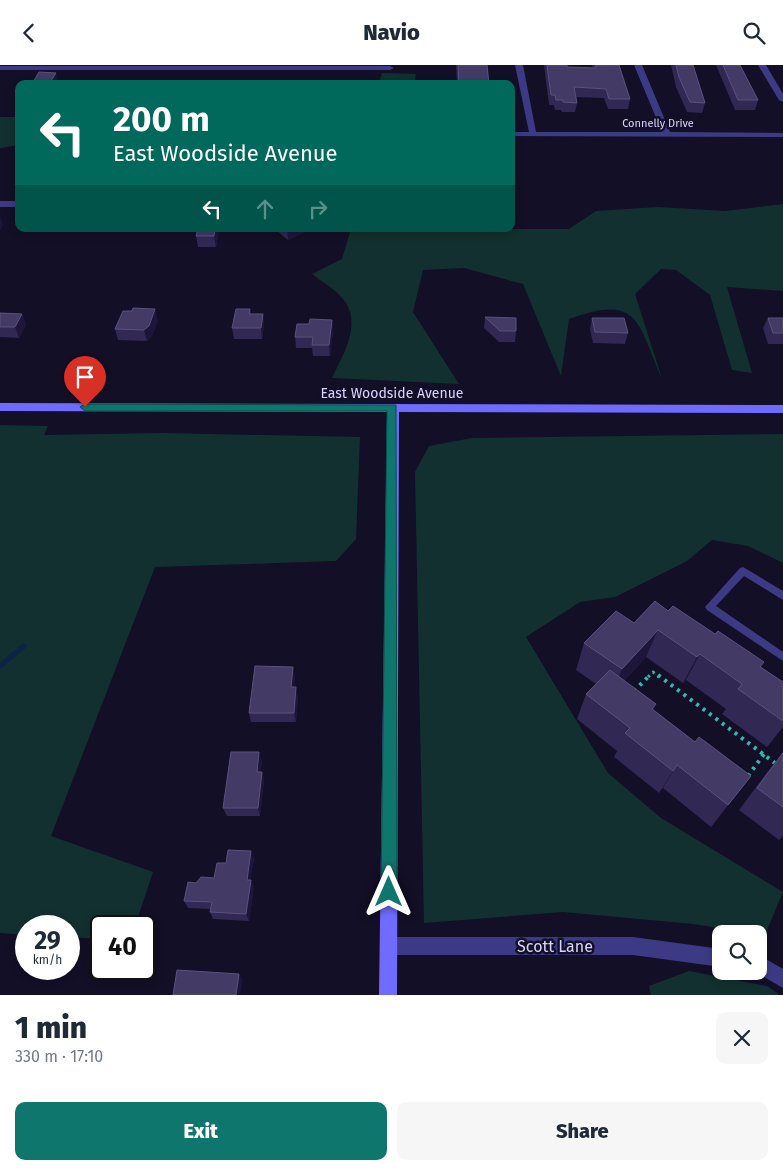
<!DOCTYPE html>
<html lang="en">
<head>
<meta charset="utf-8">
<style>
  :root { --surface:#fff; --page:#f6f6f7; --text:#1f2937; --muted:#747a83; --accent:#0f766e }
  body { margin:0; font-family:"Fira Sans",sans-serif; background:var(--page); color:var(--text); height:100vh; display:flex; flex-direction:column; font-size:19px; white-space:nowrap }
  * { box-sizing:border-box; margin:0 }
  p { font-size:16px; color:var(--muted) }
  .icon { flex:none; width:28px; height:28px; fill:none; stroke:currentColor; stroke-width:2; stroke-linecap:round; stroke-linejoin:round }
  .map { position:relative; height:930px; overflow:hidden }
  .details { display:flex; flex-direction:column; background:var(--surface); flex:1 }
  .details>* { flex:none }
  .hud { position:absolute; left:15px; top:15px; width:500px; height:152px; border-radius:10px; box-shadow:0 2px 8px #0003; background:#00695c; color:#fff; overflow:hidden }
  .controls { position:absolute; left:712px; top:860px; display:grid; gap:10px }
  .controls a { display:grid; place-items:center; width:55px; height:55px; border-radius:10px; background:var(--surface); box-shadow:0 2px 8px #0003; font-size:25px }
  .speed { position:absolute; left:15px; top:850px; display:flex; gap:10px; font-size:25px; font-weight:700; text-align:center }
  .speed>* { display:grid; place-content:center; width:65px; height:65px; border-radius:50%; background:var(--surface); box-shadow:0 2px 8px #0003; line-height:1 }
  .speed small { font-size:12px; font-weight:400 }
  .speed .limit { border:2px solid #111; border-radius:8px; background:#fff; color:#111 }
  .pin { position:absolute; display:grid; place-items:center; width:42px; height:42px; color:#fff; margin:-51px -21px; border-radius:50% 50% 50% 0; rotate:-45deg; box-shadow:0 0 5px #0007 }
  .pin .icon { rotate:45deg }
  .me { position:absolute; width:55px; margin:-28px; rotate:0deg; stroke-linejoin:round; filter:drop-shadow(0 0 4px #0008) }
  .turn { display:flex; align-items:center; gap:18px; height:105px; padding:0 15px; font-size:22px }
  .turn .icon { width:65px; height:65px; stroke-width:2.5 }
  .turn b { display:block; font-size:35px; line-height:42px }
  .lanes { display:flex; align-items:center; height:48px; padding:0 15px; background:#0003; justify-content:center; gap:25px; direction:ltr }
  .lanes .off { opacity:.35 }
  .round { display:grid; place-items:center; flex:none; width:52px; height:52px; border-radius:10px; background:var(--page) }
  .summary { display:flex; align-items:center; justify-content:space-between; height:85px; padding:0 15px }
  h1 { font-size:30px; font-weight:800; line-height:38px }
  .primary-button { display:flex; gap:10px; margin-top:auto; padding:10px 15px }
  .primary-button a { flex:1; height:58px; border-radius:10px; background:var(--accent); color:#fff; font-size:20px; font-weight:800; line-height:58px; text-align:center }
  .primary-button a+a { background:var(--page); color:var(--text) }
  header { display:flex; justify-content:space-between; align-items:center; height:65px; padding:0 15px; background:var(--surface); font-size:22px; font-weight:800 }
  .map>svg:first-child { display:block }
  .green { fill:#12302f }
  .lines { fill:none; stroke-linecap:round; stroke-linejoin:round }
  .stream { stroke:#0c2248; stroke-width:5 }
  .path-far1 { stroke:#2fb8b0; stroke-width:3; stroke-dasharray:2.5 4; stroke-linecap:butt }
  .path { stroke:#2fb8b0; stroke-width:4; stroke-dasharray:3 5; stroke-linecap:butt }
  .lane { fill:#3d3a85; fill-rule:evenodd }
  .street { fill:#3d3a85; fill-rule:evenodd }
  .secondary { fill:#6f6bff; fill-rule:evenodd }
  .wall { fill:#312854 }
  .shaded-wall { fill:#1d163a }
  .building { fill:#433a66; stroke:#5a527e }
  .route { fill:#0f766e; stroke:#0a4d48 }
  .labels { text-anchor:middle; stroke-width:5; stroke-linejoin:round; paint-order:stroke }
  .far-street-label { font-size:11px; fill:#d9d4ff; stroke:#130f26 }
  .street-label { font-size:14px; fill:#d9d4ff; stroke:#130f26 }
  .near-street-label { font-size:16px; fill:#d9d4ff; stroke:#130f26 }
</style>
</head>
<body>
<header><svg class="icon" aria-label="back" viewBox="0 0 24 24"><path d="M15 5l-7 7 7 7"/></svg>Navio<svg class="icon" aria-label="search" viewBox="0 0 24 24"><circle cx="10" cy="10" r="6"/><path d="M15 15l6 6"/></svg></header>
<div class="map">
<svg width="783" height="930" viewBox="0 0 783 930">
  <rect width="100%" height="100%" fill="#130f26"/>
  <g class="green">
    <path d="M 382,8 L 416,9 L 414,19 L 379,19 Z"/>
    <path d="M 0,52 L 19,52 L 19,80 L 0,83 Z"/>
    <path d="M 783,139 L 783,226 L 727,222 L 752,308 L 732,305 L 710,230 L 676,205 L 661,204 L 635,229 L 662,314 C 637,257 640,228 569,254 L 561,311 L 523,219 L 464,203 L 423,205 L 413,247 L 459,319 L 332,313 C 343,289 363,259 343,234 C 335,224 322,217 312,209 L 342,194 L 351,164 L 569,164 L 596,146 L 658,142 L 725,146 Z"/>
    <path d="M 0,360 L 48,361 L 44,370 L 162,368 L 360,372 L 356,474 L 336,496 L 155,502 L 51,771 L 153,807 L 135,861 L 101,861 L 101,874 L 69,872 L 69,861 L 26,861 L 26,870 L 0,868 Z"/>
    <path d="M 783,369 L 783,498 L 748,481 L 712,475 L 687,496 L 615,532 L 580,537 L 526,572 L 608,708 L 661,753 L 783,827 L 765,870 L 693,859 L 563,847 L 424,858 L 415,407 L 429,381 L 472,373 Z"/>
    <path d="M 689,906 L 767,921 L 780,930 L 651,930 L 649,921 Z"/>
  </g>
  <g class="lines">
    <path class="stream" d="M 0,601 L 24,581"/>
    <path class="path-far1" d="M 648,612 L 653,607 L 659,612"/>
    <g class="path">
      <path d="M 658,610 L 783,704"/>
      <path d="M 634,626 L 650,610"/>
      <path d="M 748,711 L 764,689"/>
    </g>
    <path class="lane" d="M 743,502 L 783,526 L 783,535 L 744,511 L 716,541 L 783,587 L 783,596 L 707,545 L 705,542 L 740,503 Z"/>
    <g class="street">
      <path d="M 515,0 L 523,0 L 536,67 L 662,67 L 634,0 L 642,0 L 670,67 L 783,68 L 783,72 L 511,71 L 511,67 L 529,67 Z"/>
      <path d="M 758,0 L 766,0 L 783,29 L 783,37 L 779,35 Z"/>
      <path d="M 0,1 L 390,1 L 394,3 L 390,5 L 0,5 Z"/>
      <rect x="0" y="136" width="19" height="6"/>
      <path d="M 389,872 L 633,872 L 721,884 L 721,902 L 633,890 L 389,890 L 383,887 L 380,881 L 383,875 Z"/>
      <path d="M 759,890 L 783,904 L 783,923 L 754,906 L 759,906 Z"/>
    </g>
    <path class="secondary" d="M 0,338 L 783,340 L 783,348 L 399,347 L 397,930 L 379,930 L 387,347 L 0,346 Z"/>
  </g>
  <g class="wall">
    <path d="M 456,0 L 487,0 L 489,19 L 457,19 Z"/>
    <path d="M 544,0 L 567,0 L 567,2 L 593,3 L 592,0 L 619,0 L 630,34 L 628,44 L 608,44 L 604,33 L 576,32 L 577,38 L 575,47 L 562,47 L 561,45 L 555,45 L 554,40 L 549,40 Z"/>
    <path d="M 671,0 L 693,0 L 705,38 L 702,48 L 687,47 L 676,22 Z"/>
    <path d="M 716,0 L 740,0 L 758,35 L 755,45 L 735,45 Z"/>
    <path d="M 275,164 L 308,164 L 308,165 L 288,175 Z"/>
    <path d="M 219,165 L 216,182 L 198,182 L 196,171 Z"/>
    <path d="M 250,244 L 251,249 L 263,249 L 264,260 L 262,274 L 234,274 L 232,263 Z"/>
    <path d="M 0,248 L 22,249 L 26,260 L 19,273 L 0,272 Z"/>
    <path d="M 485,252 L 516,266 L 515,277 L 499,277 L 484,263 Z"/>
    <path d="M 592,253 L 628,268 L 625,279 L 593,278 L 590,264 Z"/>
    <path d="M 768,253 L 783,253 L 783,279 L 768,279 L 763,263 Z"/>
    <path d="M 158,255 L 152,271 L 147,276 L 118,275 L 115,264 Z"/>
    <path d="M 332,255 L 333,266 L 330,291 L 313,291 L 312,283 L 296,283 L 295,272 L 309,259 Z"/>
    <path d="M 668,546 L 715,569 L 783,617 L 783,662 L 767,682 L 722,649 L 726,644 L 686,615 L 683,618 L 646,592 L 624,616 L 656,639 L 653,644 L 695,677 L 751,711 L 711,762 L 663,723 L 659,728 L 614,692 L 617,686 L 577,654 L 586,629 L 596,619 L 576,605 L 584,578 L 634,558 Z"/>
    <path d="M 295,611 L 294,622 L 298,631 L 296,657 L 251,657 L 249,648 Z"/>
    <path d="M 783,687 L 783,771 L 779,775 L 739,745 L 768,706 Z"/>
    <path d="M 262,696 L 260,707 L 262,707 L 264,715 L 260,751 L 227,751 L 223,743 Z"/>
    <path d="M 254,793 L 250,815 L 254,822 L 249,856 L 213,854 L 210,847 L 210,844 L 188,843 L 184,836 L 196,818 L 214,813 L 226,798 Z"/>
  </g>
  <g class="shaded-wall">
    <path d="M 56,8 L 58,18 L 58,19 L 49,19 Z"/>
    <path d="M 0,151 L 3,160 L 0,166 Z"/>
    <path d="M 215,164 L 219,164 L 219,165 L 216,182 L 214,171 Z"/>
    <path d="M 287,164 L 308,164 L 308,165 L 288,175 Z"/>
    <path d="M 155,244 L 158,255 L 152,271 L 147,276 L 144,265 Z"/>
    <path d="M 22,249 L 26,260 L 19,273 L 15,262 Z"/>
    <path d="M 263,249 L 264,260 L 262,274 L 261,263 Z"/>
    <path d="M 332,255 L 333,266 L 330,291 L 329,280 Z"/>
    <path d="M 658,565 L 646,592 L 611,630 L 622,604 Z"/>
    <path d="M 700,589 L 686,615 L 683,618 L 697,592 Z"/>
    <path d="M 293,602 L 295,611 L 293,631 L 291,622 Z"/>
    <path d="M 296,622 L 298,631 L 296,657 L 294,648 Z"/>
    <path d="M 259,687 L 262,696 L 259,715 L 257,707 Z"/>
    <path d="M 677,700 L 663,723 L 659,728 L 673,706 Z"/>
    <path d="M 262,707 L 264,715 L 260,751 L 258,743 Z"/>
    <path d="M 251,786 L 254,793 L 249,822 L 247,815 Z"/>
    <path d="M 251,815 L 254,822 L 249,856 L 246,849 Z"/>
    <path d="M 239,909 L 243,915 L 240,930 L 236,930 Z"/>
  </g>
  <g class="building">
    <path d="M 458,0 L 487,0 L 489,19 L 459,19 Z"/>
    <path d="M 547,0 L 567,0 L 567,2 L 596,3 L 596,0 L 619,0 L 630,34 L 609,34 L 606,24 L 574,22 L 577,38 L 563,37 L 563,35 L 556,35 L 555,30 L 551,30 Z"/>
    <path d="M 676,0 L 693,0 L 705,38 L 690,37 L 679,12 Z"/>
    <path d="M 723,0 L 740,0 L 758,35 L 738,35 Z"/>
    <path d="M 39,7 L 56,8 L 49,19 L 32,19 Z"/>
    <path d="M 198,164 L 215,164 L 214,171 L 196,171 Z"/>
    <path d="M 133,243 L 155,244 L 149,261 L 144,265 L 115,264 L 123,246 L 132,246 Z"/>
    <path d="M 236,244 L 250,244 L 249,249 L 263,249 L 261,263 L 232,263 Z"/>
    <path d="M 0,248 L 22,249 L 15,262 L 0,262 Z"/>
    <path d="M 485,252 L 516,253 L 516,266 L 500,266 Z"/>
    <path d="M 592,253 L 624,253 L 628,268 L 595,267 Z"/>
    <path d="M 768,253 L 783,253 L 783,268 L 773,268 Z"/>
    <path d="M 310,254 L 332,255 L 329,280 L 312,280 L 313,272 L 295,272 L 297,259 L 309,259 Z"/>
    <path d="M 655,536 L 668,546 L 673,541 L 715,569 L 718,566 L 764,597 L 760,602 L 783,617 L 783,656 L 738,624 L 742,619 L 700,589 L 697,592 L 658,565 L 622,604 L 584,578 L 616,546 L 634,558 Z"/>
    <path d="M 255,601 L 293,602 L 291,622 L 296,622 L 294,648 L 249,648 Z"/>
    <path d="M 610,605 L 656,639 L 652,644 L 695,677 L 699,672 L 751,711 L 728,740 L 677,700 L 673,706 L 625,668 L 630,663 L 586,629 Z"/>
    <path d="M 231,687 L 259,687 L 257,707 L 262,707 L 258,743 L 223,743 Z"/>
    <path d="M 783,688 L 783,742 L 757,723 Z"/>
    <path d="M 228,785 L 251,786 L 247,815 L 251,815 L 246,849 L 210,847 L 212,837 L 184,836 L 188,817 L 196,818 L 201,812 L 214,813 L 217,798 L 226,798 Z"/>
    <path d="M 177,905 L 239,909 L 236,930 L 173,930 Z"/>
  </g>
  <path class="route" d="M 85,339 L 396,340 L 397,827 L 394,832 L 389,834 L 384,832 L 381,827 L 387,346 L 85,346 L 80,342 Z"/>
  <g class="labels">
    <g class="far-street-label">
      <text x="658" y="62">Connelly Drive</text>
    </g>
    <g class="street-label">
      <text x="392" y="333">East Woodside Avenue</text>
    </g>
    <g class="near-street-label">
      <text x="555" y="887">Scott Lane</text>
    </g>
  </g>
</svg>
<div class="controls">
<a><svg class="icon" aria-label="search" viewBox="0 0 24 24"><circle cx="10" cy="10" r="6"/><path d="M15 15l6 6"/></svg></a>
</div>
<div class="speed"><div>29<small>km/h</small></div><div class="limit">40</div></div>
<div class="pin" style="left:85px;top:342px;background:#d93025"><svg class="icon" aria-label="arrive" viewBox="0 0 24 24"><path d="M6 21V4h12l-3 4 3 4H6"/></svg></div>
<svg class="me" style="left:389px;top:827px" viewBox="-20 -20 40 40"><path d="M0-17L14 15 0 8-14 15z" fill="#0f766e" stroke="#fff" stroke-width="4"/></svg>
<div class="hud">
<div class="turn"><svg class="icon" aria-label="left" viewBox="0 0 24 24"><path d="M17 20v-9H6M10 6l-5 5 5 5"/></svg><div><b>200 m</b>East Woodside Avenue</div></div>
<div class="lanes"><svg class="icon" aria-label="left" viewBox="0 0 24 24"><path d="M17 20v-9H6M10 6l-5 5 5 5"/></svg><svg class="icon off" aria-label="ahead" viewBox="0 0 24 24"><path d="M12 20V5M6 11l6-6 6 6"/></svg><svg class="icon off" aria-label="right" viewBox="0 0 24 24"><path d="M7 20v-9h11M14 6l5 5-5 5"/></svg></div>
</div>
</div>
<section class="details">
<div class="summary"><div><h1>1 min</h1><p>330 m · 17:10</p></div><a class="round"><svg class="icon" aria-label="close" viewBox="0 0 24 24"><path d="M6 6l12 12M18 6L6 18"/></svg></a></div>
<div class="primary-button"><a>Exit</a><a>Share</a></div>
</section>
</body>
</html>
